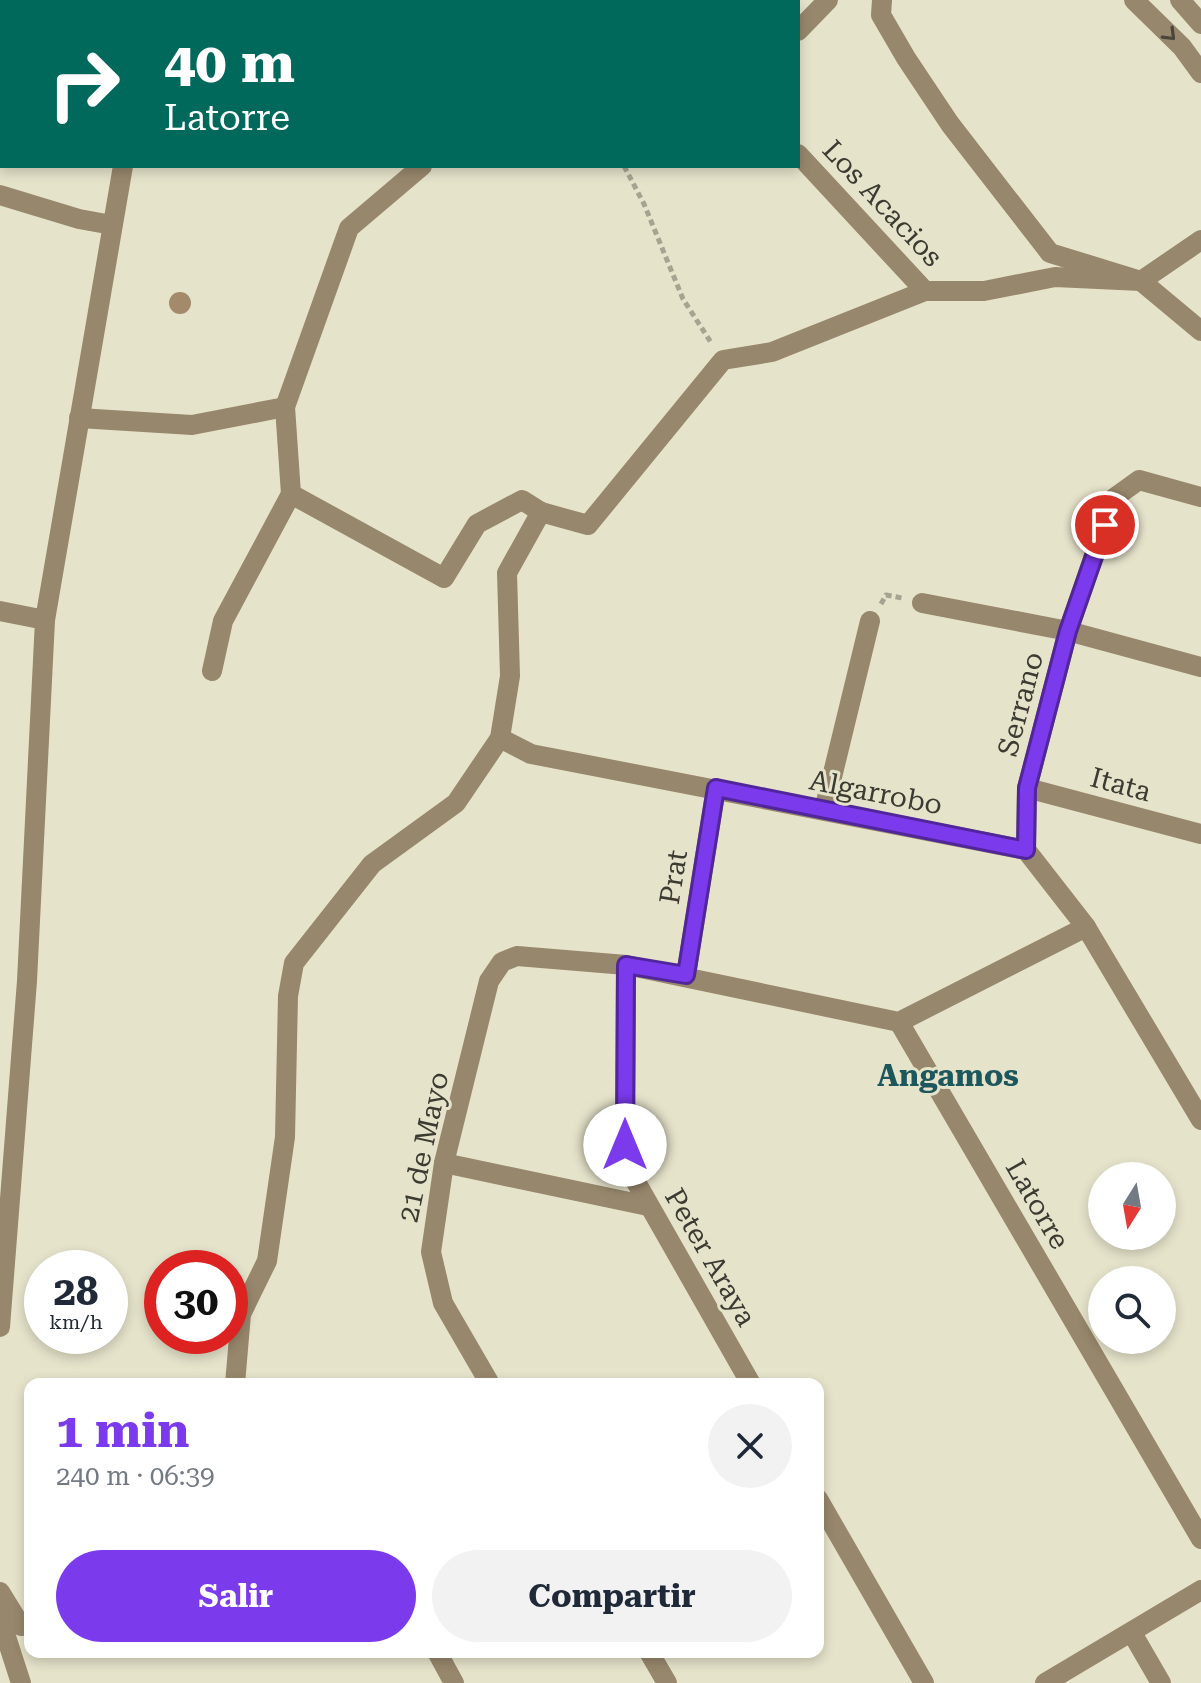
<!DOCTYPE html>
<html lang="es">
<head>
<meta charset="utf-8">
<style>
  :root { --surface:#fff; --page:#f2f2f3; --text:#1f2937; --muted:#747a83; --accent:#7c3aed }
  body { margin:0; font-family:"Roboto Serif",serif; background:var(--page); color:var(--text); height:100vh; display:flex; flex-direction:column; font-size:30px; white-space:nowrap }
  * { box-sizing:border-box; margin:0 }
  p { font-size:26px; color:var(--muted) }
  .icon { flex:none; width:44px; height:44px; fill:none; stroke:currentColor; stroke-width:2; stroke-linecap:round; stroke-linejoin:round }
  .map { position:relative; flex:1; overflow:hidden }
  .details { position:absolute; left:24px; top:1378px; width:800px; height:280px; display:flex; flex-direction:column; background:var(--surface); border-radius:16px; box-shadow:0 4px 12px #0003 }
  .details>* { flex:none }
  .guide { position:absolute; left:0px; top:0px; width:800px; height:168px; box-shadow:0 4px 12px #0003; background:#00695c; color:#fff; overflow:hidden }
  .needle { width:52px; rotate:191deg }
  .tools { position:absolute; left:1088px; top:1162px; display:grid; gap:16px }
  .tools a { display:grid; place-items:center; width:88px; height:88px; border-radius:50%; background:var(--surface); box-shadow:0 4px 12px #0003; font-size:40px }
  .speed { position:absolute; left:24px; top:1250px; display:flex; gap:16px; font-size:40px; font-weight:700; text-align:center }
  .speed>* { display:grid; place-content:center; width:104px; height:104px; border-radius:50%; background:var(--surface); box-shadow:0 4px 12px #0003; line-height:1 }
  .speed small { font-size:20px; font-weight:400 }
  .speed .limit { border:12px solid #d22; background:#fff; color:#111 }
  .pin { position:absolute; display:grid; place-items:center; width:68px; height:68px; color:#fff; margin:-34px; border:4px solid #fff; border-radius:50%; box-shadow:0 2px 8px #0007 }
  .me { position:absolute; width:88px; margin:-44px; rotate:0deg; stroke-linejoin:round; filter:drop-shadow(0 0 6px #0008) }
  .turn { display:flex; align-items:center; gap:28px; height:168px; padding:0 32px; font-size:36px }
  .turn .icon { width:104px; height:104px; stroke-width:2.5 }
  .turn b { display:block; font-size:56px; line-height:68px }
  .round { display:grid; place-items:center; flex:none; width:84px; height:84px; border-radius:42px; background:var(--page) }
  .overview { display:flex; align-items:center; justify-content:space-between; height:136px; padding:0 32px }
  h1 { font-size:48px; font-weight:700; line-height:60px; color:var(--accent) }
  .button { display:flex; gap:16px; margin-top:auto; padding:16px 32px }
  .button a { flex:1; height:92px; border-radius:48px; background:var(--accent); color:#fff; font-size:32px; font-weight:700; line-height:92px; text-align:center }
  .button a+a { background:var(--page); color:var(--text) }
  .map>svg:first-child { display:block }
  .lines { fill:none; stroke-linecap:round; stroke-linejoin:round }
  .path { stroke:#a6a491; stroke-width:5; stroke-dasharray:6 4; stroke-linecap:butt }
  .minor { stroke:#97876c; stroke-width:20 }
  .tree { fill:#a28a6b }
  .oneway { stroke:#4a463b }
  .route-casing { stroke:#51269a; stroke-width:20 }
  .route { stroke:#7c3aed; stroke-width:14 }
  .labels { text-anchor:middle; stroke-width:6; stroke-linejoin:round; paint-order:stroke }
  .street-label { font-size:28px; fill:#3c3b32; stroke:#e6e3cb }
  .neighbourhood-label { font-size:30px; font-weight:bold; fill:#1c575d; stroke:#e6e3cb }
</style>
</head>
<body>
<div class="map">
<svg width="1201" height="1683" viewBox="0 0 1201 1683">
  <rect width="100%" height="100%" fill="#e6e3cb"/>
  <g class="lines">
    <g class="path">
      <path d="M 624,166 L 644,204 L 683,299 L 712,344"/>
      <path d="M 881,604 L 886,595 L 902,598"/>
    </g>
    <g class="minor">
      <path d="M 393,0 L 395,2"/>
      <path d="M 882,0 L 881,15 L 906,58 L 950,124 L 1050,253 L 1141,281 L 1201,331"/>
      <path d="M 1134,0 L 1182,47 L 1201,73"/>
      <path d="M 1180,0 L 1201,24"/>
      <path d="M 150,2 L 151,0"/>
      <path d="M 276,2 L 277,0"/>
      <path d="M 0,12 L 2,13"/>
      <path d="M 798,31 L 828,0"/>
      <path d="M 798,154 L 925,291 L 984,291 L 1055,277 L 1141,281 L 1201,240"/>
      <path d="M 0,195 L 79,219 L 112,225"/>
      <path d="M 79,418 L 192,425 L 285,407"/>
      <path d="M 1201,497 L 1139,480 L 1114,498 L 1068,631 L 1027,788 L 1026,850 L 1086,927 L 1201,1120"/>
      <path d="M 541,512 L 588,525 L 723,360 L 772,352 L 925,291"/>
      <path d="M 922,603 L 1068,631 L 1201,667"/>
      <path d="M 0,611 L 45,620"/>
      <path d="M 212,671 L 223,621 L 291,494"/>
      <path d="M 500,738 L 531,754 L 1026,850"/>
      <path d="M 1027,788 L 1201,834"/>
      <path d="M 824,810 L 870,621"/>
      <path d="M 626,965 L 625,1145 L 632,1175 L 751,1384"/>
      <path d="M 686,975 L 716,788"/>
      <path d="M 899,1022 L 1201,1539"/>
      <path d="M 444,1163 L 648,1206"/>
      <path d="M 0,1327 L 27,981 L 45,620 L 123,166"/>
      <path d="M 235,1384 L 241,1314 L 267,1261 L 285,1137 L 288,996 L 294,963 L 372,864 L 456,803 L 500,738 L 510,676 L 507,573 L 541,512 L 522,500 L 477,524 L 444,578 L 291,494 L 285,407 L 349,228 L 422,166"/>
      <path d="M 490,1384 L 443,1303 L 431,1252 L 444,1163 L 489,981 L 502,962 L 517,956 L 626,965 L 899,1022 L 1086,927"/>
      <path d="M 818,1499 L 924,1683"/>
      <path d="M 0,1592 L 21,1626 L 30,1622"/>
      <path d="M 0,1618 L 21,1683"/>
      <path d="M 1132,1633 L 1161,1683"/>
      <path d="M 437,1652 L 454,1683"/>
      <path d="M 649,1652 L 667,1683"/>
      <path d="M 1045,1683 L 1201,1590"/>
    </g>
  </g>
  <circle class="tree" cx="180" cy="303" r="11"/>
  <defs><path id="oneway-chevron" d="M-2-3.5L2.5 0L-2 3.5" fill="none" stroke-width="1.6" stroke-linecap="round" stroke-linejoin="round" transform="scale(2)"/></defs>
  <use class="oneway" href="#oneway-chevron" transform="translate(1170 35) rotate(45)"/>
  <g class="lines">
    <g class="route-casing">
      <path id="route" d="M 625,1145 L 626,965 L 686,975 L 716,788 L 1026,850 L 1027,788 L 1068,631 L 1105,525"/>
    </g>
    <use href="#route" class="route"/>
  </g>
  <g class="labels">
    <g class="street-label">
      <text transform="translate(883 203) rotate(47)" y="10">Los Acacios</text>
      <text transform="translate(1020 704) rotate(-75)" y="10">Serrano</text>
      <text transform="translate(1121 784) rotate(15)" y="10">Itata</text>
      <text transform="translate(876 792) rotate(11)" y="10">Algarrobo</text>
      <text transform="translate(673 877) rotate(-81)" y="10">Prat</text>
      <text transform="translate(423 1147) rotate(-78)" y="10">21 de Mayo</text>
      <text transform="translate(1038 1204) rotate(60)" y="10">Latorre</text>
      <text transform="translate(711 1257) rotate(60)" y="10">Peter Araya</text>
    </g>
    <g class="neighbourhood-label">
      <text x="948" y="1086">Angamos</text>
    </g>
  </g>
</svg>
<div class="tools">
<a><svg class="needle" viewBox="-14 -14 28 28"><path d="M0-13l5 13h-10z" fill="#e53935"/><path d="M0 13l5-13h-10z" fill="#747a83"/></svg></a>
<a><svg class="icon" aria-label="search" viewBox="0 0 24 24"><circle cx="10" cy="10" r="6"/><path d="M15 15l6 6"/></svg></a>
</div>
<div class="speed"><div>28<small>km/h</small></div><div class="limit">30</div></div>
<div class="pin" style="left:1105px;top:525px;background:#d93025"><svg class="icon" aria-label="arrive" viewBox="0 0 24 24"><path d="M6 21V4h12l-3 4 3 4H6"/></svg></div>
<svg class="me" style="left:625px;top:1145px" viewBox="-20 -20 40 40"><circle r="19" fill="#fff"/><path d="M0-13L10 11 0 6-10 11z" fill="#7c3aed"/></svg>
<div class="guide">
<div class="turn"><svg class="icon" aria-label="right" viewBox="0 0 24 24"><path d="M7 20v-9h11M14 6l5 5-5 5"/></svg><div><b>40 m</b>Latorre</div></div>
</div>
<section class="details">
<div class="overview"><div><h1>1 min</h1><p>240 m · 06:39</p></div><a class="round"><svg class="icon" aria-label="close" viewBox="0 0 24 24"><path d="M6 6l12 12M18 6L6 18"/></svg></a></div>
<div class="button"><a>Salir</a><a>Compartir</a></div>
</section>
</div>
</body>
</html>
